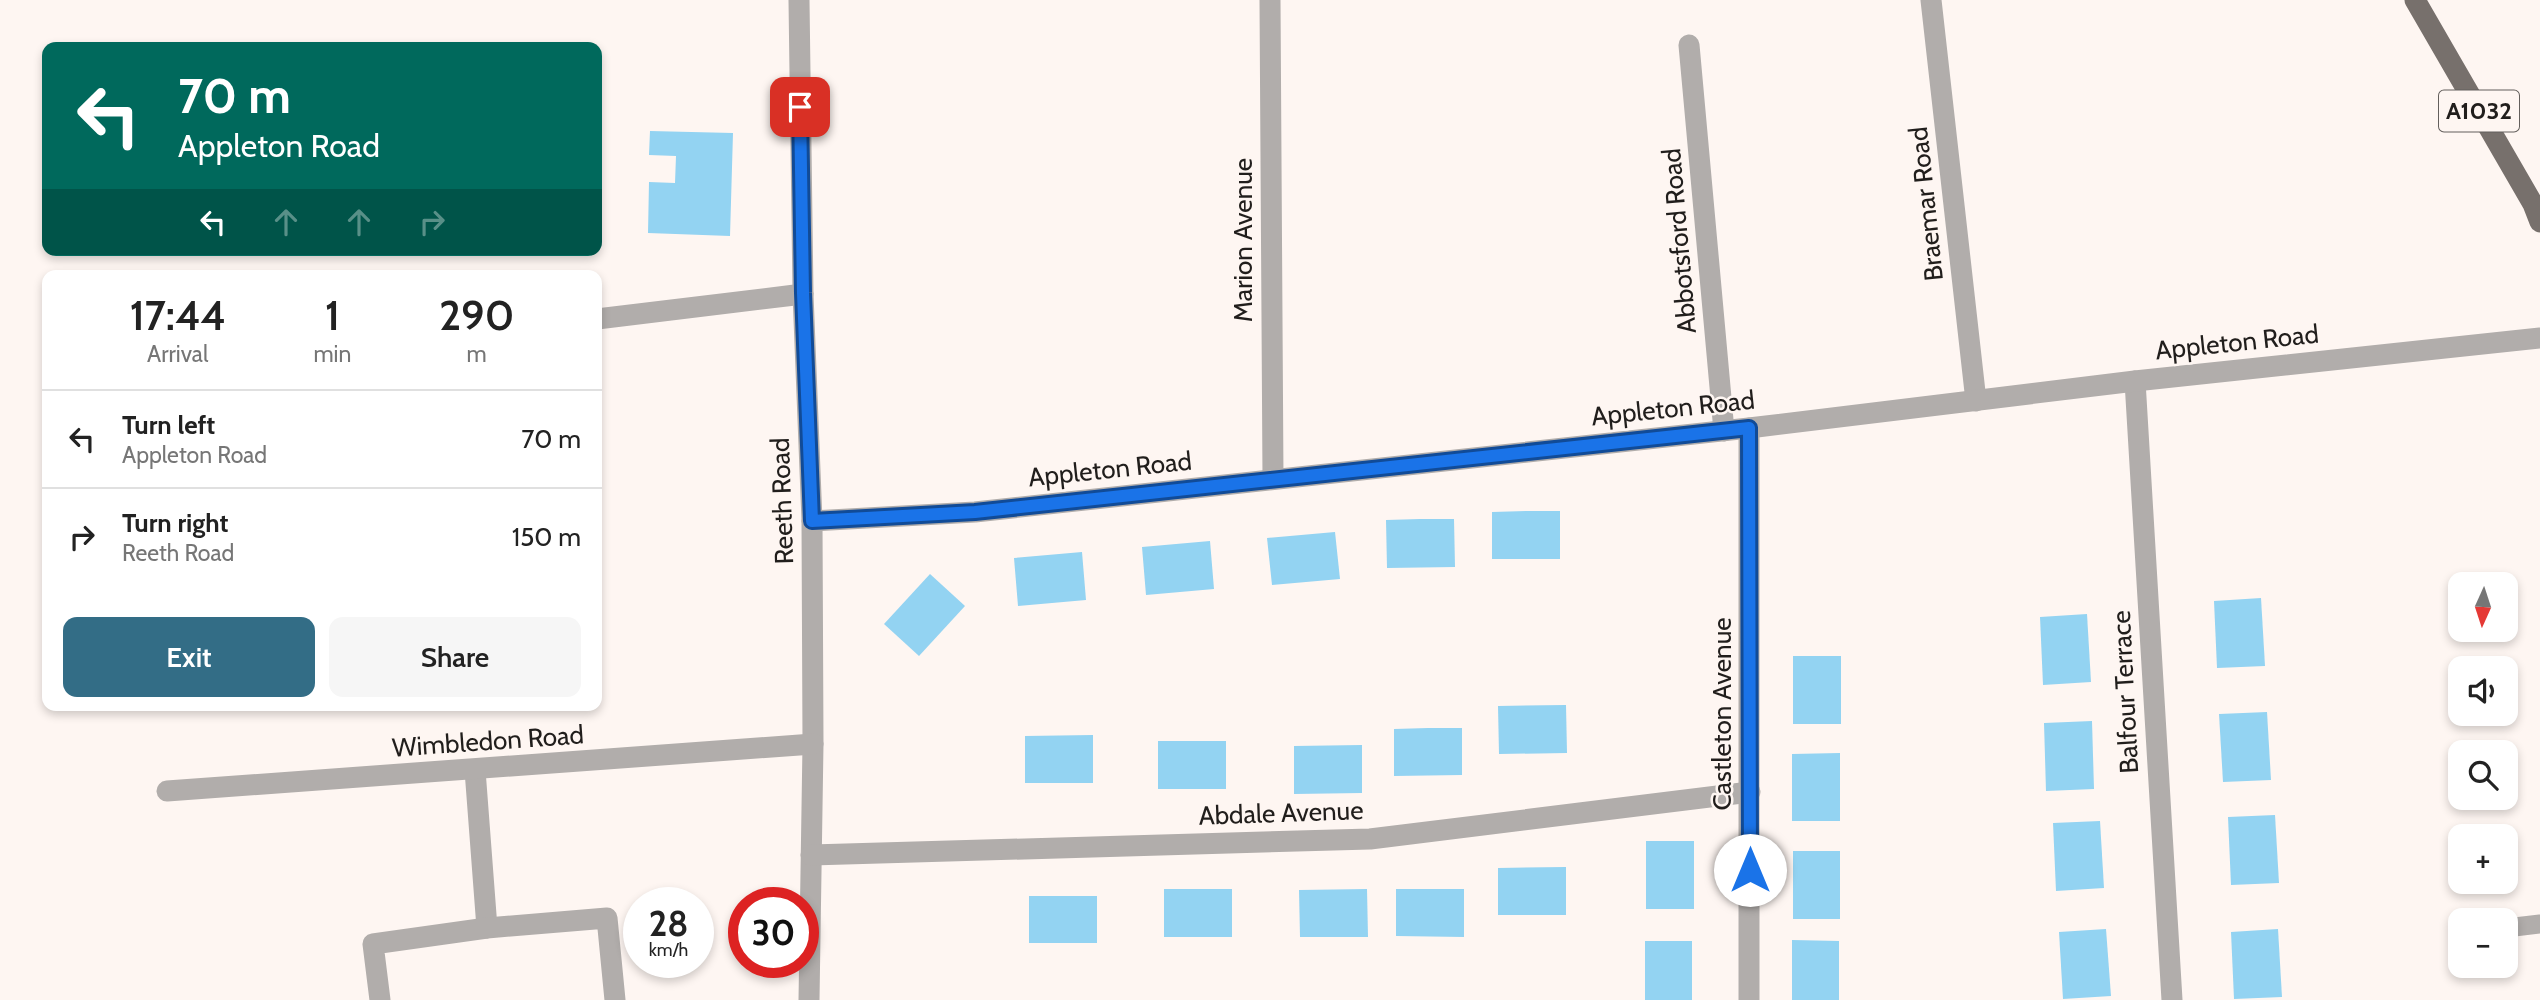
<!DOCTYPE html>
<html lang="en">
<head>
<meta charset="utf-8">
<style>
  :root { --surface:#fff; --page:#f6f6f6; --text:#222; --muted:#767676; --line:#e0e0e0; --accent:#336d86 }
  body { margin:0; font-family:Cabin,sans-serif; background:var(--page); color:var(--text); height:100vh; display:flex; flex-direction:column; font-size:26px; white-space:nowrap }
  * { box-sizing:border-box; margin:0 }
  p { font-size:23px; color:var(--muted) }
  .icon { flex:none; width:38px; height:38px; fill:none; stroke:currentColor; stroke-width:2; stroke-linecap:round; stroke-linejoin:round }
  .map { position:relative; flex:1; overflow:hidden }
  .panel { position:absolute; left:42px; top:270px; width:560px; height:441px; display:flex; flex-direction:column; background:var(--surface); border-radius:14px; box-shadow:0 4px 10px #0003 }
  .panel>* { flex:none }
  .hud { position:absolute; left:42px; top:42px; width:560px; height:214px; border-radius:14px; box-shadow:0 4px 10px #0003; background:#00695c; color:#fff; overflow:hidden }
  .needle { width:46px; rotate:183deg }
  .tools { position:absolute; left:2448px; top:572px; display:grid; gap:14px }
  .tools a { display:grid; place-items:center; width:70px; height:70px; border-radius:14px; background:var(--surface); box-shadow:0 4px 10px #0003; font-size:35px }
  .speed { position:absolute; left:623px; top:887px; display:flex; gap:14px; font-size:35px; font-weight:700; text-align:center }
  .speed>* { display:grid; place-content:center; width:91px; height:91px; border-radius:50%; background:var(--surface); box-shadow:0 4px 10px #0003; line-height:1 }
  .speed small { font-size:18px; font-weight:400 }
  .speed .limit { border:10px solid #d22; background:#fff; color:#111 }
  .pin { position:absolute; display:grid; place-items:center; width:60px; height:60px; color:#fff; margin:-30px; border-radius:14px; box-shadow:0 4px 10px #0006 }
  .me { position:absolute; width:77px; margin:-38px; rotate:0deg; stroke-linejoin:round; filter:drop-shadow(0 0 5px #0008) }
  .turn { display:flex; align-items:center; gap:24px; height:147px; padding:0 21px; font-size:32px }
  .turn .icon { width:91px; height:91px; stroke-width:2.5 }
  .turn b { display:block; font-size:49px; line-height:60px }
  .lanes { display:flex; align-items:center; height:66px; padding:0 21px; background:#0003; justify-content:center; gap:35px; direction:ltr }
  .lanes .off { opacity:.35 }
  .eta { display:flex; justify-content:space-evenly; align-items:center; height:119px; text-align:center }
  .eta b { font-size:42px; font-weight:600; line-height:49px }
  .action { display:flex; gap:14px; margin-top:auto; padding:14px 21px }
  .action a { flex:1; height:80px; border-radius:14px; background:var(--accent); color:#fff; font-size:28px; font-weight:600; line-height:80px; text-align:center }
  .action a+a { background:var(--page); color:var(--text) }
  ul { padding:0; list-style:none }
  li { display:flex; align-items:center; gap:21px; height:98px; padding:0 21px; border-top:2px solid var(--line) }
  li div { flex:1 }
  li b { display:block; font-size:26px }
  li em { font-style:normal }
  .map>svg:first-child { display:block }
  .building { fill:#93d3f2 }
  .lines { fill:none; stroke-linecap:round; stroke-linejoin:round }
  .service { stroke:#b1adab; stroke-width:19 }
  .minor { stroke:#b1adab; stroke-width:21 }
  .primary { stroke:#77706c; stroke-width:21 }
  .route-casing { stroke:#114b97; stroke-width:18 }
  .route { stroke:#1a73e8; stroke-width:12 }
  .labels { text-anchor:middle; stroke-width:5; stroke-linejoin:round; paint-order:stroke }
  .shield { fill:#fef6f2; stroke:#635f5c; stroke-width:2 }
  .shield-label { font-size:24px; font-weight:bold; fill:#211e1c }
  .street-label { font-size:26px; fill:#211e1c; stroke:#fef6f2 }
</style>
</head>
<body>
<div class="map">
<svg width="2540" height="1000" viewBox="0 0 2540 1000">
  <rect width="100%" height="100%" fill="#fef6f2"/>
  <g class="building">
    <path d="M 650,131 L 733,133 L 730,236 L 648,233 L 649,182 L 675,183 L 676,156 L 649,155 Z"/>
    <path d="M 1526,511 L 1560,511 L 1560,559 L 1492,559 L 1492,512 Z"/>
    <path d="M 1420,519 L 1454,519 L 1455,567 L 1387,568 L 1386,520 Z"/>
    <path d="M 1335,532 L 1340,579 L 1272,585 L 1267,538 Z"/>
    <path d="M 1210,541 L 1214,589 L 1146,595 L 1142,547 Z"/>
    <path d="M 1082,552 L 1086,600 L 1018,606 L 1014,558 Z"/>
    <path d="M 930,574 L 965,606 L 919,656 L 884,624 Z"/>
    <path d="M 2261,598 L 2265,666 L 2217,668 L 2214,601 Z"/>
    <path d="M 2087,614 L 2091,682 L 2043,685 L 2040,617 Z"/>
    <rect x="1793" y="656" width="48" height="68"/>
    <path d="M 1566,705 L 1567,753 L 1499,754 L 1498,706 Z"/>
    <path d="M 2267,712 L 2271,780 L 2223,782 L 2219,714 Z"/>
    <path d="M 2092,721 L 2094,789 L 2046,791 L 2044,723 Z"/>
    <path d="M 1428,728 L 1462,728 L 1462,775 L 1394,776 L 1394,729 Z"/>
    <path d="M 1093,735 L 1093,783 L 1025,783 L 1025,736 Z"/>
    <rect x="1158" y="741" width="68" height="48"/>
    <path d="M 1362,745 L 1362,793 L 1294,794 L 1294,746 Z"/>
    <path d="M 1840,753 L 1840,821 L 1792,821 L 1792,754 Z"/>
    <path d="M 2275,815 L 2279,883 L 2231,885 L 2228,817 Z"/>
    <path d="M 2100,821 L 2104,888 L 2056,891 L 2053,823 Z"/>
    <rect x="1646" y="841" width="48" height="68"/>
    <rect x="1793" y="851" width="47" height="68"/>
    <path d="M 1566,867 L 1566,915 L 1498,915 L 1498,868 Z"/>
    <rect x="1164" y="889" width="68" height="48"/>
    <path d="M 1367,889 L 1368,937 L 1300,937 L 1299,890 Z"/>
    <path d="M 1396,889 L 1464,889 L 1464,937 L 1396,936 Z"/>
    <rect x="1029" y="896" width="68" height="47"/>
    <path d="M 2106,929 L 2111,996 L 2063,999 L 2059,932 Z"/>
    <path d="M 2278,929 L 2282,997 L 2234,999 L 2231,932 Z"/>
    <path d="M 1792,940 L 1839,941 L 1839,1000 L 1792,1000 Z"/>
    <rect x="1645" y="941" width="47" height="59"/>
  </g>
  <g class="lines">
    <path class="service" d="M 2506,928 L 2540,924"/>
    <g class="minor">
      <path d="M 799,0 L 803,294 L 812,521 L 813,744 L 809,1000"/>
      <path d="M 1270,0 L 1273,479"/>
      <path d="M 1931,0 L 1976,401"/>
      <path d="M 1689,45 L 1724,431"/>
      <path d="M 597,319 L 803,294"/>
      <path d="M 2135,381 L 2172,1000"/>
      <path d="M 812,521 L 975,512 L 1749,428 L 2135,381 L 2540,338"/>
      <path d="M 475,770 L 487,928"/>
      <path d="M 167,791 L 813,744"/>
      <path d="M 811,855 L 1370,839 L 1750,792"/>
      <path d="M 380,1000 L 373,944 L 487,928 L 607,918 L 615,1000"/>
      <path d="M 1749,1000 L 1749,428"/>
    </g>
    <path class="primary" d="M 2415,0 L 2533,204 L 2540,222"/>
  </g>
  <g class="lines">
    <g class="route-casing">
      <path id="route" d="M 800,107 L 803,293 L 812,521 L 975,512 L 1749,428 L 1750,870"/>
    </g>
    <use href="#route" class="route"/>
  </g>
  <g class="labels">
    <rect class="shield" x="2439" y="90.5" width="80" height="41" rx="5"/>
    <g class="shield-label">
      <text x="2479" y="119">A1032</text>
    </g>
    <g class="street-label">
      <text transform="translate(1926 204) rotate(-96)" y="9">Braemar Road</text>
      <text transform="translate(1243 240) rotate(-90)" y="9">Marion Avenue</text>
      <text transform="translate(1679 241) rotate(-95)" y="9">Abbotsford Road</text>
      <text transform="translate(2237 342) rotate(-6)" y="9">Appleton Road</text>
      <text transform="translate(1673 408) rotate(-6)" y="9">Appleton Road</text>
      <text transform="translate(1110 469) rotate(-6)" y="9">Appleton Road</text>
      <text transform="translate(782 501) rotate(-92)" y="9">Reeth Road</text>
      <text transform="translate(2125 692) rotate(-93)" y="9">Balfour Terrace</text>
      <text transform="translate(1722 714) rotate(-90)" y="9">Castleton Avenue</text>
      <text transform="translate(488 741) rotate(-4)" y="9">Wimbledon Road</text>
      <text transform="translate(1281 813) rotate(-2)" y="9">Abdale Avenue</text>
    </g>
  </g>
</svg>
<div class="tools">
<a><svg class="needle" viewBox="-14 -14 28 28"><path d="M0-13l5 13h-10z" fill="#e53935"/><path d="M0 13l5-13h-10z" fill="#767676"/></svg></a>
<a><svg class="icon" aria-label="sound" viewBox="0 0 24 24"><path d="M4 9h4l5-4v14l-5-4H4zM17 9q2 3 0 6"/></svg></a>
<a><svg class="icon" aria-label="search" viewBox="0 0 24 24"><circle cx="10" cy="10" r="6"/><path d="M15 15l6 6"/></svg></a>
<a>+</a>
<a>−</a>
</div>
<div class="speed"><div>28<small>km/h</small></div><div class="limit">30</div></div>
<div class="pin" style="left:800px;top:107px;background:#d93025"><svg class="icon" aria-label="arrive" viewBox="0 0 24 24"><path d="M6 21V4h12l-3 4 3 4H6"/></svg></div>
<svg class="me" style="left:1750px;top:870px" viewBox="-20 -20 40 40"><circle r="19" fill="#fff"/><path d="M0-13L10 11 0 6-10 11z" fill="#1a73e8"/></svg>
<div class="hud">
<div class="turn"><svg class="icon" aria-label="left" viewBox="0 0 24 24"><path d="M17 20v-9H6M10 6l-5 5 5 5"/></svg><div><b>70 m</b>Appleton Road</div></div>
<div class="lanes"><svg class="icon" aria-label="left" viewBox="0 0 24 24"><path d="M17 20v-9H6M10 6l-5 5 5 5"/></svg><svg class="icon off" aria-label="ahead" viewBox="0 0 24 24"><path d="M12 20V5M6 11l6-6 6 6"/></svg><svg class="icon off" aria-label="ahead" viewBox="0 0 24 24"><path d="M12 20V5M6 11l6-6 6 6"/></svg><svg class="icon off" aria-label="right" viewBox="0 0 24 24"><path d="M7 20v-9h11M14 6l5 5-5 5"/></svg></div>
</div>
<section class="panel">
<div class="eta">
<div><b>17:44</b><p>Arrival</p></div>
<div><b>1</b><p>min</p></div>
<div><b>290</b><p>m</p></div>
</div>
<ul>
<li><svg class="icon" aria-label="left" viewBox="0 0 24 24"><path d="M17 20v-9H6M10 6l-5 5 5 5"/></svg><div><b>Turn left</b><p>Appleton Road</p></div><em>70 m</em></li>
<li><svg class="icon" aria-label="right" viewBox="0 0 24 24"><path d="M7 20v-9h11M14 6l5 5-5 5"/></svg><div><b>Turn right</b><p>Reeth Road</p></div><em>150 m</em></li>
</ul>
<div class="action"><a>Exit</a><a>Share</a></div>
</section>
</div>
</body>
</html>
